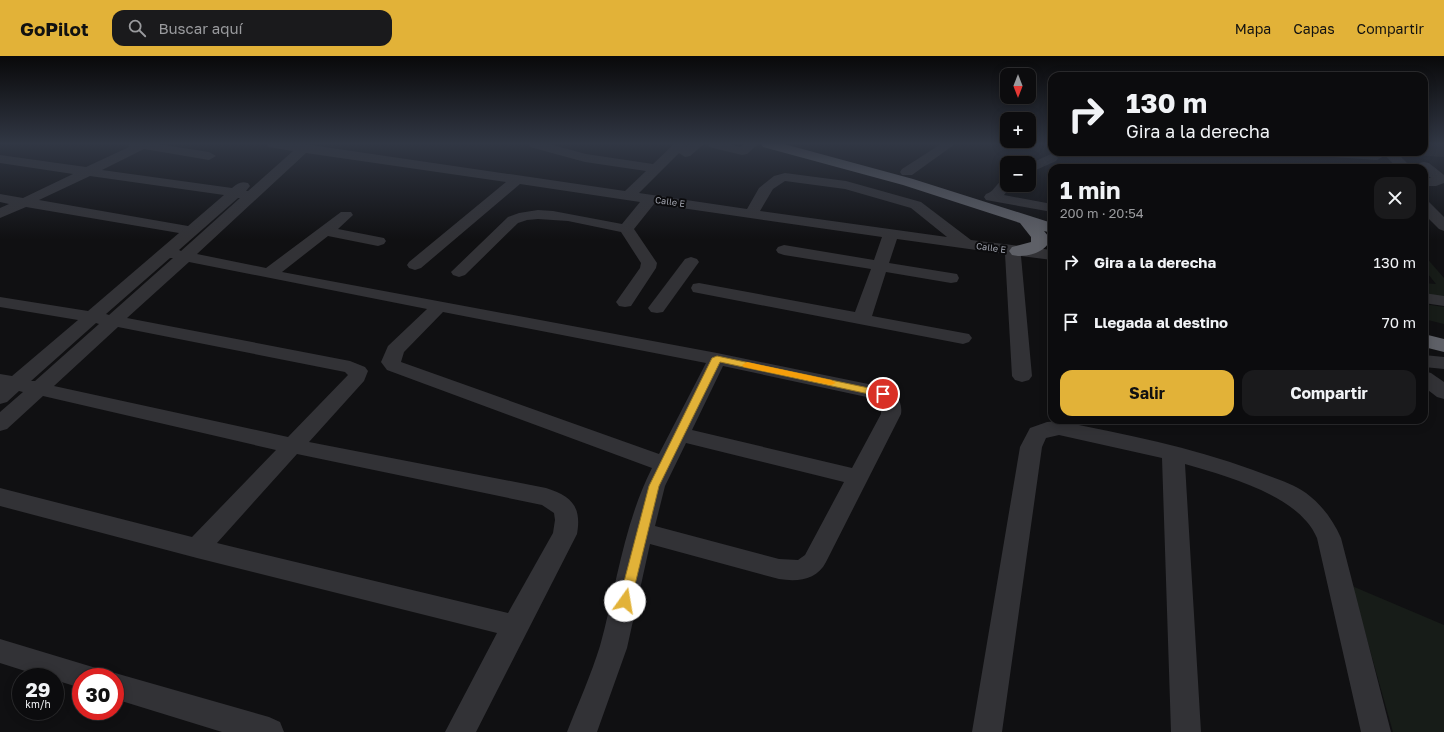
<!DOCTYPE html>
<html lang="es">
<head>
<meta charset="utf-8">
<style>
  :root { --surface:#0c0c0e; --page:#1a1a1c; --text:#f1f3f6; --muted:#9a9b9e; --line:#2c2c2e; --accent:#e2b238 }
  body { margin:0; font-family:"Golos Text",sans-serif; background:var(--page); color:var(--text); height:100vh; display:flex; flex-direction:column; font-size:15px; white-space:nowrap }
  * { box-sizing:border-box; margin:0 }
  p { font-size:13px; color:var(--muted) }
  .icon { flex:none; width:22px; height:22px; fill:none; stroke:currentColor; stroke-width:2; stroke-linecap:round; stroke-linejoin:round }
  .map { position:relative; flex:1; overflow:hidden }
  .details { position:absolute; left:1048px; top:108px; width:380px; height:260px; display:flex; flex-direction:column; background:var(--surface); border-radius:12px; box-shadow:0 2px 10px #0003,0 0 0 1px var(--line) }
  .details>* { flex:none }
  .top-card { position:absolute; left:1048px; top:16px; width:380px; height:84px; border-radius:12px; box-shadow:0 2px 10px #0003,0 0 0 1px var(--line); background:#0c0c0e; color:var(--text); overflow:hidden }
  .needle { width:26px; rotate:180deg }
  .buttons { position:absolute; left:1000px; top:12px; display:grid; gap:8px }
  .buttons a { display:grid; place-items:center; width:36px; height:36px; border-radius:8px; background:var(--surface); box-shadow:0 2px 10px #0003,0 0 0 1px var(--line); font-size:20px }
  .speed { position:absolute; left:12px; top:612px; display:flex; gap:8px; font-size:20px; font-weight:700; text-align:center }
  .speed>* { display:grid; place-content:center; width:52px; height:52px; border-radius:50%; background:var(--surface); box-shadow:0 2px 10px #0003,0 0 0 1px var(--line); line-height:1 }
  .speed small { font-size:10px; font-weight:400 }
  .speed .limit { border:6px solid #d22; background:#fff; color:#111 }
  .pin { position:absolute; display:grid; place-items:center; width:34px; height:34px; color:#fff; margin:-17px; border:2px solid #fff; border-radius:50%; box-shadow:0 1px 4px #0007 }
  .me { position:absolute; width:44px; margin:-22px; rotate:13deg; stroke-linejoin:round; filter:drop-shadow(0 0 3px #0008) }
  .turn { display:flex; align-items:center; gap:14px; height:84px; padding:0 12px; font-size:18px }
  .turn .icon { width:52px; height:52px; stroke-width:2.5 }
  .turn b { display:block; font-size:28px; line-height:34px }
  .round { display:grid; place-items:center; flex:none; width:42px; height:42px; border-radius:12px; background:var(--page) }
  .overview { display:flex; align-items:center; justify-content:space-between; height:68px; padding:0 12px }
  h1 { font-size:24px; font-weight:700; line-height:30px }
  .cta { display:flex; gap:8px; margin-top:auto; padding:8px 12px }
  .cta a { flex:1; height:46px; border-radius:12px; background:var(--accent); color:#111; font-size:16px; font-weight:700; line-height:46px; text-align:center }
  .cta a+a { background:var(--page); color:var(--text) }
  ul { padding:0; list-style:none }
  li { display:flex; align-items:center; gap:12px; height:60px; padding:0 12px }
  li div { flex:1 }
  li b { display:block; font-size:15px }
  li em { font-style:normal }
  header { display:flex; align-items:center; gap:24px; box-sizing:border-box; height:56px; padding:0 20px; background:var(--accent); color:#111 }
  header strong { font-size:19px }
  nav { display:flex; gap:22px; margin-inline-start:auto; font-size:14px }
  .search { width:280px; height:36px; background:var(--page); display:flex; align-items:center; gap:10px; box-sizing:border-box; padding:0 14px; border-radius:12px; color:var(--muted); font-size:15px }
  .map>svg:first-child { display:block }
  .green { fill:#171c18 }
  .building { fill:#242326 }
  .lines { fill:none; stroke-linecap:round; stroke-linejoin:round }
  .minor { fill:#323236; fill-rule:evenodd }
  .highway { fill:#5e6067; fill-rule:evenodd }
  .route { fill:#e2b238; stroke:#937424 }
  .slow { fill:#f59e0b }
  .labels { text-anchor:middle; stroke-width:4; stroke-linejoin:round; paint-order:stroke }
  .far-street-label { font-size:9px; fill:#a3a6b1; stroke:#0b0b0d }
</style>
</head>
<body>
<header>
<strong>GoPilot</strong>
<div class="search"><svg class="icon" aria-label="search" viewBox="0 0 24 24"><circle cx="10" cy="10" r="6"/><path d="M15 15l6 6"/></svg>Buscar aquí</div>
<nav><a>Mapa</a><a>Capas</a><a>Compartir</a></nav>
</header>
<div class="map">
<svg width="1444" height="676" viewBox="0 0 1444 676">
  <rect width="100%" height="100%" fill="#101012"/>
  <g class="green">
    <path d="M 1424,199 L 1444,222 L 1444,242 L 1424,239 L 1424,227 L 1436,228 L 1424,213 Z"/>
    <path d="M 1424,248 L 1444,251 L 1444,268 L 1424,263 Z"/>
    <path d="M 1352,530 L 1444,569 L 1444,676 L 1393,676 Z"/>
  </g>
  <path class="building" d="M 1424,88 L 1444,88 L 1444,101 L 1400,98 L 1398,96 L 1424,96 Z"/>
  <g class="lines">
    <g class="minor">
      <path d="M 128,88 L 157,88 L 209,96 L 216,100 L 209,104 L 144,93 L 102,114 L 232,132 C 238,127 241,125 248,127 L 250,130 L 246,135 L 248,135 L 293,95 L 268,91 L 267,88 L 304,88 L 625,135 L 646,115 L 585,106 L 530,91 L 529,88 L 549,88 L 586,98 L 653,108 L 674,88 L 687,88 L 685,91 L 690,88 L 704,88 L 690,100 L 685,101 L 679,97 L 639,137 L 747,153 L 759,132 L 774,120 L 785,117 L 846,125 L 921,146 L 971,184 L 1052,194 L 1052,204 L 1021,200 L 1032,320 L 1029,324 L 1022,326 L 1015,324 L 1012,320 L 1005,198 L 897,183 L 889,207 L 951,217 L 957,218 L 959,222 L 957,226 L 951,227 L 886,216 L 872,260 L 969,278 L 972,282 L 969,286 L 963,288 L 693,236 L 691,232 L 693,228 L 699,227 L 855,256 L 871,213 L 784,199 L 778,197 L 776,194 L 778,191 L 784,189 L 874,204 L 882,181 L 654,148 L 634,173 L 657,207 L 656,212 L 631,250 L 625,251 L 619,250 L 616,246 L 640,212 L 641,207 L 621,176 L 568,165 L 538,163 L 527,164 L 518,167 L 465,219 L 459,221 L 453,219 L 451,216 L 508,161 L 519,157 L 538,154 L 553,155 L 622,168 L 640,146 L 520,128 L 421,212 L 415,214 L 409,212 L 407,209 L 409,206 L 506,126 L 306,97 L 197,198 L 266,212 L 341,156 L 351,156 L 353,159 L 338,173 L 384,182 L 386,185 L 384,188 L 378,190 L 328,180 L 282,216 L 717,297 L 883,331 C 895,335 903,345 901,358 L 826,506 C 817,524 798,526 779,523 L 650,488 L 627,592 L 597,676 L 567,676 C 578,648 591,619 600,590 C 616,532 624,467 652,412 L 387,314 L 381,306 L 388,290 L 427,253 L 189,206 L 127,262 L 350,305 L 365,311 L 368,315 L 364,325 L 309,386 L 546,432 C 571,440 582,450 577,478 L 476,676 L 445,676 L 497,577 L 197,502 L 0,450 L 0,432 L 192,481 L 276,394 L 43,340 L 7,373 L 0,375 L 0,356 L 23,336 L 19,335 L 7,346 L 0,348 L 0,318 L 12,320 L 78,264 L 0,251 L 0,241 L 88,255 L 179,177 L 26,151 L 0,162 L 0,152 L 9,148 L 0,146 L 0,138 L 23,142 L 73,118 L 0,107 L 0,99 L 86,111 L 129,91 ZM 90,120 L 224,139 L 188,170 L 39,144 ZM 785,125 L 845,133 L 911,152 L 947,181 L 760,155 L 773,133 ZM 238,142 L 240,142 L 181,195 L 179,194 ZM 170,202 L 173,202 L 109,259 L 106,258 ZM 443,256 L 706,307 L 659,398 L 401,306 L 404,296 ZM 96,267 L 99,268 L 35,325 L 31,325 ZM 118,271 L 345,316 L 348,319 L 288,381 L 54,330 ZM 723,310 L 876,343 L 881,349 L 881,358 L 852,412 L 692,374 ZM 686,387 L 844,426 L 805,499 L 798,504 L 779,503 L 655,470 L 665,430 ZM 297,398 L 542,449 L 554,457 L 555,464 L 553,477 L 508,557 L 217,487 Z"/>
      <path d="M 708,88 L 729,88 L 740,91 L 744,88 L 758,88 L 747,98 L 742,99 L 709,91 Z"/>
      <path d="M 941,88 L 955,88 L 912,119 L 902,119 L 900,116 L 902,113 Z"/>
      <path d="M 1312,96 L 1376,96 L 1382,97 L 1384,100 L 1377,104 L 1319,100 Z"/>
      <path d="M 1382,96 L 1396,96 L 1412,112 L 1397,112 Z"/>
      <path d="M 1051,98 L 1056,99 L 1058,102 L 1056,105 L 1029,117 L 1029,108 Z"/>
      <path d="M 1424,106 L 1429,107 L 1444,119 L 1444,127 L 1436,130 L 1424,130 L 1424,122 L 1431,122 L 1424,117 L 1424,112 L 1419,112 L 1417,110 L 1419,107 Z"/>
      <path d="M 1007,122 L 1007,129 L 1012,129 L 1004,139 L 1052,148 L 1052,156 L 986,144 L 984,141 L 986,138 C 995,136 997,124 1007,122 Z"/>
      <path d="M 1424,145 L 1429,146 L 1444,161 L 1444,175 L 1439,173 L 1424,158 Z"/>
      <path d="M 691,201 L 697,203 L 699,206 L 663,256 L 657,257 L 651,256 L 648,252 L 651,248 L 685,203 Z"/>
      <path d="M 1424,237 L 1444,240 L 1444,250 L 1424,247 Z"/>
      <path d="M 1424,299 L 1444,301 L 1444,313 L 1424,311 Z"/>
      <path d="M 1424,315 L 1431,317 L 1444,326 L 1444,343 L 1437,341 L 1424,331 Z"/>
      <path d="M 1059,365 C 1125,378 1190,391 1253,414 C 1271,421 1290,426 1306,437 C 1322,449 1333,464 1341,482 L 1391,676 L 1361,676 L 1317,482 C 1299,439 1226,420 1185,408 L 1201,676 L 1171,676 L 1162,402 L 1059,379 L 1046,382 L 1042,391 L 1002,676 L 972,676 L 1020,391 L 1030,372 L 1047,366 Z"/>
      <path d="M 0,583 L 96,612 L 100,621 L 81,621 L 81,632 L 55,624 L 55,621 L 44,621 L 0,607 Z"/>
      <path d="M 115,617 L 269,661 L 280,666 L 284,676 L 222,676 L 115,643 L 115,621 L 105,621 Z"/>
    </g>
    <g class="highway">
      <path d="M 761,88 L 784,88 L 913,123 L 1052,167 L 1052,177 L 1044,175 L 1049,181 L 1048,188 C 1041,198 1023,202 1012,199 L 1009,195 L 1012,191 L 1031,186 L 1031,181 L 1020,167 L 903,129 L 763,91 Z"/>
      <path d="M 1424,278 L 1444,283 L 1444,296 L 1424,291 Z"/>
    </g>
  </g>
  <linearGradient id="sky" x2="0" y2="1"><stop stop-color="#09090a"/><stop offset="0.48" stop-color="#313744"/><stop offset="1" stop-color="#313744" stop-opacity="0"/></linearGradient>
  <rect width="1444" height="183" fill="url(#sky)"/>
  <path class="route" d="M 717,300 L 883,335 L 887,338 L 883,341 L 720,306 L 659,430 L 631,545 L 629,548 L 625,550 L 621,548 L 619,545 L 649,430 L 712,302 Z"/>
  <path class="slow" d="M 747,306 L 831,324 L 836,327 L 831,329 L 744,311 L 742,309 Z"/>
  <g class="labels">
    <g class="far-street-label">
      <text transform="translate(670 146) rotate(8)" y="3">Calle E</text>
      <text transform="translate(991 192) rotate(8)" y="3">Calle E</text>
    </g>
  </g>
</svg>
<div class="buttons">
<a><svg class="needle" viewBox="-14 -14 28 28"><path d="M0-13l5 13h-10z" fill="#e53935"/><path d="M0 13l5-13h-10z" fill="#9a9b9e"/></svg></a>
<a>+</a>
<a>−</a>
</div>
<div class="speed"><div>29<small>km/h</small></div><div class="limit">30</div></div>
<div class="pin" style="left:883px;top:338px;background:#d93025"><svg class="icon" aria-label="arrive" viewBox="0 0 24 24"><path d="M6 21V4h12l-3 4 3 4H6"/></svg></div>
<svg class="me" style="left:625px;top:545px" viewBox="-20 -20 40 40"><circle r="19" fill="#fff"/><path d="M0-13L10 11 0 6-10 11z" fill="#e2b238"/></svg>
<div class="top-card">
<div class="turn"><svg class="icon" aria-label="right" viewBox="0 0 24 24"><path d="M7 20v-9h11M14 6l5 5-5 5"/></svg><div><b>130 m</b>Gira a la derecha</div></div>
</div>
<section class="details">
<div class="overview"><div><h1>1 min</h1><p>200 m · 20:54</p></div><a class="round"><svg class="icon" aria-label="close" viewBox="0 0 24 24"><path d="M6 6l12 12M18 6L6 18"/></svg></a></div>
<ul>
<li><svg class="icon" aria-label="right" viewBox="0 0 24 24"><path d="M7 20v-9h11M14 6l5 5-5 5"/></svg><div><b>Gira a la derecha</b></div><em>130 m</em></li>
<li><svg class="icon" aria-label="arrive" viewBox="0 0 24 24"><path d="M6 21V4h12l-3 4 3 4H6"/></svg><div><b>Llegada al destino</b></div><em>70 m</em></li>
</ul>
<div class="cta"><a>Salir</a><a>Compartir</a></div>
</section>
</div>
</body>
</html>
